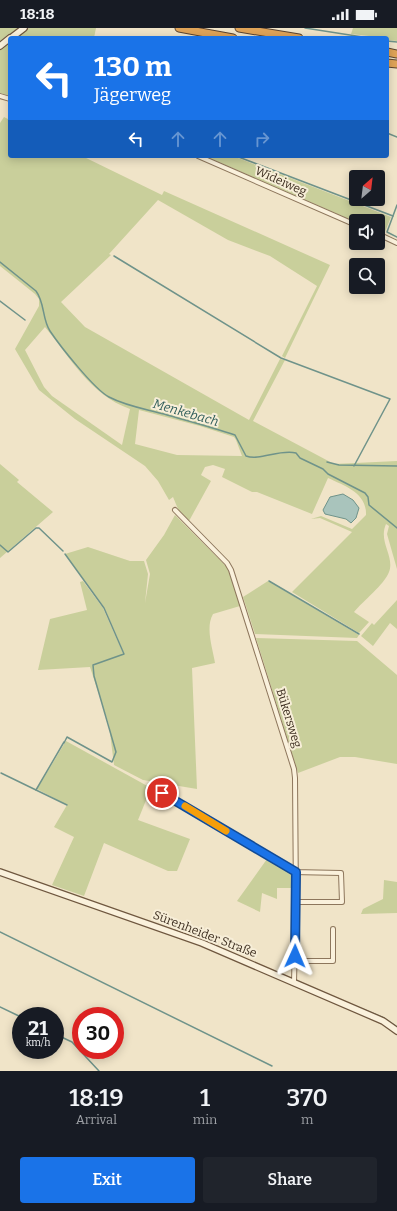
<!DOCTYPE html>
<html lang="en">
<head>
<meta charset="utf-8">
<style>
  :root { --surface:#171b24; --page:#20242c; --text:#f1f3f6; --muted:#9ea1a6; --accent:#1a73e8 }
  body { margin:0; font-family:Bitter,serif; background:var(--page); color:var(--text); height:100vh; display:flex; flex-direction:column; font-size:15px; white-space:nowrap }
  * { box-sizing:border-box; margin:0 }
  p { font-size:13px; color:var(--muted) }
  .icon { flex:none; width:22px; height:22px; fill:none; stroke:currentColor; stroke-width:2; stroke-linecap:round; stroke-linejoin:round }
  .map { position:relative; height:1043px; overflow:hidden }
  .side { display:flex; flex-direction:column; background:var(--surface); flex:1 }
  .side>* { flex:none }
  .hud { position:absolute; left:8px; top:8px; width:381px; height:122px; border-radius:4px; box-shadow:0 2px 10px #0003; background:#1a73e8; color:#fff; overflow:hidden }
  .needle { width:26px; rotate:28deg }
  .fabs { position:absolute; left:349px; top:142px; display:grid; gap:8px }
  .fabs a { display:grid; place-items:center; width:36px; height:36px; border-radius:4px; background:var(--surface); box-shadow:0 2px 10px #0003; font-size:20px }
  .speed { position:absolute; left:12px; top:979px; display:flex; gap:8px; font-size:20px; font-weight:700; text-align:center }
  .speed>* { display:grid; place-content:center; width:52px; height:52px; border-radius:50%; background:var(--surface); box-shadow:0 2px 10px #0003; line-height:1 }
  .speed small { font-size:10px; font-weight:400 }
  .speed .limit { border:6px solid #d22; background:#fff; color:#111 }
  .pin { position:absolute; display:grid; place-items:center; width:34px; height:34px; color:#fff; margin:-17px; border:2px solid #fff; border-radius:50%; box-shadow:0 1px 4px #0007 }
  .me { position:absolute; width:44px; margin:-22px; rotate:1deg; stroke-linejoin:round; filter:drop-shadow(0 0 3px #0008) }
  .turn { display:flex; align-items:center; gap:14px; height:84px; padding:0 20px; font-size:18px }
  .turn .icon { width:52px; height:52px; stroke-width:2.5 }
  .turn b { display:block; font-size:28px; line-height:34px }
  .lanes { display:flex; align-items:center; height:38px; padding:0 20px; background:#0003; justify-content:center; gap:20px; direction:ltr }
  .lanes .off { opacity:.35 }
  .eta { display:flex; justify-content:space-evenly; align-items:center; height:68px; text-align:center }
  .eta b { font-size:24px; font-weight:600; line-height:28px }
  .cta { display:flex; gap:8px; margin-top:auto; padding:8px 20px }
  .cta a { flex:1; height:46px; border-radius:4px; background:var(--accent); color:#fff; font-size:16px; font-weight:600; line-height:46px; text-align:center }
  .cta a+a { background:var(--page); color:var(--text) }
  .status { display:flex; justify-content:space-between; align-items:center; height:28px; padding:0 20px; background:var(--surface); direction:ltr }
  .status svg { height:11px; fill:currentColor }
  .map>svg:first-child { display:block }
  .green { fill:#c9cf9b; fill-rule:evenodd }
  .water { fill:#a9c4bc; stroke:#6f938a }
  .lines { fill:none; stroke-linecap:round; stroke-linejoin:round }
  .stream { stroke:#6f938a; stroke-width:1.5 }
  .street-casing { stroke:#8d765c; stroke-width:6 }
  .secondary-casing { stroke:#6f573f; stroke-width:8 }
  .highway-casing { stroke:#5b4430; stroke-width:9 }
  .street { stroke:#faf1dc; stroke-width:4 }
  .secondary { stroke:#faf1dc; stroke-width:5.5 }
  .highway { stroke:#e0a458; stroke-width:7 }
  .route-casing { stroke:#114b97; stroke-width:10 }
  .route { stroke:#1a73e8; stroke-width:7 }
  .slow { stroke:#f59e0b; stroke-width:7 }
  .labels { text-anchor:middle; stroke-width:4; stroke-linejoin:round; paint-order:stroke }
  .street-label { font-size:12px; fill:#3d2e20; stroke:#f7eed8 }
  .water-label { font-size:13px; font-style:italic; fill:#2f5d5a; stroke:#f7eed8 }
</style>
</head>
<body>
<div class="status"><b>18:18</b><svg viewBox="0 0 49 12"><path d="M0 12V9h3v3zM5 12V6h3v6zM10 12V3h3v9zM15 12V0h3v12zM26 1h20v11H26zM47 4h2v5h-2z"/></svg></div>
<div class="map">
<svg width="397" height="1043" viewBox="0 0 397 1043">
  <rect width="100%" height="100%" fill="#f0e4c8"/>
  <g class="green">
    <path d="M 0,0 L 19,0 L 0,14 Z"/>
    <path d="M 29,0 L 96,0 L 94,10 L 16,10 Z"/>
    <path d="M 353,0 L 397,0 L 397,13 L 387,12 L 387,10 L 351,6 Z"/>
    <path d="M 10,14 L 10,68 L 0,65 L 0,22 Z"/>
    <path d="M 4,89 L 10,92 L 10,128 L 82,128 L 162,167 L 164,163 L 330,237 L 285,330 L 282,328 L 317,258 L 270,228 L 228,212 L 158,172 L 109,226 L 111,227 L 61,274 L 85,299 L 249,392 L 280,331 L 285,332 L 253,393 L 334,436 L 397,433 L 397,541 L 387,506 L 389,498 L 386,496 C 378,514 395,528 389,544 C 384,557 363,573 354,584 L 369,594 L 359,605 L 292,564 L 352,504 L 320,490 L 311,491 L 321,488 L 352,501 L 366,487 C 367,465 345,458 328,450 L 312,486 L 257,464 L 252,464 L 222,449 L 225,441 L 213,437 L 205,439 L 201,447 L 211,453 L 189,493 L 178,481 L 173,469 L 169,472 L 158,453 L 145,438 L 75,391 L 39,362 L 15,321 L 39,278 L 39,271 L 35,266 L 0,238 L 0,95 ZM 45,299 C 70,329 90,367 130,381 L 122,417 L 52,368 L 44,359 L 25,322 ZM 139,382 L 200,398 L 234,409 L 236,412 L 242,428 L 177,427 L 135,416 Z"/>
    <path d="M 205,128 L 233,128 L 391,189 L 384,206 L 378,204 L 378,193 L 356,194 Z"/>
    <path d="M 0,436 L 19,452 L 17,454 L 53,484 L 0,530 Z"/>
    <path d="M 175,487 L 228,540 L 240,578 L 213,586 C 205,600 213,621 215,635 L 192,640 L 197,761 L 143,752 L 114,737 L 109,697 L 90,639 L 38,642 L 50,591 L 87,582 L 80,554 L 83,553 L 103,580 L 123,625 L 124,625 L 104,579 L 65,526 L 88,519 L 130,533 L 144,533 L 148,546 L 145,575 L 150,546 L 146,532 L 164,507 Z"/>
    <path d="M 268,553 L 359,607 L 357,610 L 255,606 L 243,569 Z"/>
    <path d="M 397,572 L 397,601 L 390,595 L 373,618 L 361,608 L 372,595 L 374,597 Z"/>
    <path d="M 256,610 L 357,613 L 397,647 L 397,736 L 355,729 L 340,729 L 298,745 Z"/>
    <path d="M 66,713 L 151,760 L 138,792 L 190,811 L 177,843 L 168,843 L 104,815 L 84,868 L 52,857 L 74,809 L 54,799 L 67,777 L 37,761 Z"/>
    <path d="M 267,831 L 294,848 L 294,860 L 277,860 L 277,871 L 262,865 L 260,884 L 237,873 Z"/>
    <path d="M 384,852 L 397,854 L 397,885 L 361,886 L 363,881 L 383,871 Z"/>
  </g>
  <path class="water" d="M 343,466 L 353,472 L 359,480 L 356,490 L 351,495 L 346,491 L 325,486 L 323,482 L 330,469 Z"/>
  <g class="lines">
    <g class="stream">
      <path d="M 305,0 L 369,10"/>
      <path d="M 387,13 L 397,14"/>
      <path d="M 387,105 L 397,109"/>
      <path d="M 236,128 L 393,188"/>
      <path d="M 397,177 L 387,204 L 397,209"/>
      <path d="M 114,228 L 281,330 L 390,371 L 354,438"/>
      <path d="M 0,234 L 36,263 C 45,275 42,291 50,303 C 60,318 94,361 109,369 C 126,378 145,381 164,386 C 188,393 211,399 235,407 L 246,428 C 260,433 279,421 296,425 L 300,430 L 323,441 L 328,446 L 365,465 L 368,469 L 369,477 L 397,500"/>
      <path d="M 0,273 L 25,292"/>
      <path d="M 327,434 L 339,437 L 397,438"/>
      <path d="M 0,517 L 8,524 L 36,500 L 39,500 L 63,523"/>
      <path d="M 269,553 L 359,606"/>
      <path d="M 64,715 L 67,709 L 112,734 L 116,724 L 94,648 L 93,637 L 124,626 L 104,580 L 65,526"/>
      <path d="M 1,745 L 36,762 L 64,714"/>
      <path d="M 36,762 L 67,777"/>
      <path d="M 0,904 L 272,1038"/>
      <path d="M 355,978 L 384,990 L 397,999"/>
      <path d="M 0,979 L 21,989"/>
      <path d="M 55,1006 L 72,1014 L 99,1043"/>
    </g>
    <g class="street-casing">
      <g id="street">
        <path d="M 0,68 L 10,71"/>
        <path d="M 198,128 L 356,197"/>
        <path d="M 378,206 L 397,215"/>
        <path d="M 175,482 L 227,535 L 231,542 L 294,741 L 295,750 L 296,874 L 294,954"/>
        <path d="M 162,765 L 293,844 L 341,845 L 342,874 L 296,874"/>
        <path d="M 295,933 L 333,933 L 333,901"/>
      </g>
    </g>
    <g class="secondary-casing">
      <g id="secondary">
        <path d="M 11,10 L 24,0"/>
        <path d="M 0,18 L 10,10"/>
        <path d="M 0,844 L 202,915 L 383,993 L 397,1003"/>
      </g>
    </g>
    <g class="highway-casing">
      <g id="highway">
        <path d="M 179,0 L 233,10"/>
        <path d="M 239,0 L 299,10"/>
        <path d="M 387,24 L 397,26"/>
        <path d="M 387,35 L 397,36"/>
      </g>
    </g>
    <use href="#street" class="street"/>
    <use href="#secondary" class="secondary"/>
    <use href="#highway" class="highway"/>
  </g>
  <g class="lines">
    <g class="route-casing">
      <path id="route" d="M 162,765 L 296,844 L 295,928"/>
    </g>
    <use href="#route" class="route"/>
    <path class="slow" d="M 185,778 L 226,803"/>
  </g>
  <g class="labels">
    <g class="street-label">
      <text transform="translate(281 153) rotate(24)" y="4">Wideiweg</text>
      <text transform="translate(289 690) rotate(73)" y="4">Bükersweg</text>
      <text transform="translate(205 906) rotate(21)" y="4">Sürenheider Straße</text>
    </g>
    <g class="water-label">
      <text transform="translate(186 384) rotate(16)" y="5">Menkebach</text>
    </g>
  </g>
</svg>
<div class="fabs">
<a><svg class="needle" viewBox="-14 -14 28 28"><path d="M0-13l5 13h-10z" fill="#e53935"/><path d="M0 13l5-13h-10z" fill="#9ea1a6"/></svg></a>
<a><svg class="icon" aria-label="sound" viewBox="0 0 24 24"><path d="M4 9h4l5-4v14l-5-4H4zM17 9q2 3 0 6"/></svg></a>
<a><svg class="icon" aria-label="search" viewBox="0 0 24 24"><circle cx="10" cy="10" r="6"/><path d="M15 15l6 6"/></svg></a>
</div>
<div class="speed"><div>21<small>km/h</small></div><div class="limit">30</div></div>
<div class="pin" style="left:162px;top:765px;background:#d93025"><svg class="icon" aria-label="arrive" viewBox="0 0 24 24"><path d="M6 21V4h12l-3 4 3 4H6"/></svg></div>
<svg class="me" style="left:295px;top:928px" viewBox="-20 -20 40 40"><path d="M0-17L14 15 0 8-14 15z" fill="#1a73e8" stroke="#fff" stroke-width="4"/></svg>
<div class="hud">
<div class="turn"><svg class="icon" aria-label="left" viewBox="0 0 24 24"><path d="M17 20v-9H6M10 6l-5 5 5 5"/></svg><div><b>130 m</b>Jägerweg</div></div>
<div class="lanes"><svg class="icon" aria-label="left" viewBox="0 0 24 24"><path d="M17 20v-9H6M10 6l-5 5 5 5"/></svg><svg class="icon off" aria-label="ahead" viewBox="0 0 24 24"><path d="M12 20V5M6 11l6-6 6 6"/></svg><svg class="icon off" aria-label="ahead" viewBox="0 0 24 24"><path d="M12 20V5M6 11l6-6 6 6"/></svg><svg class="icon off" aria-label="right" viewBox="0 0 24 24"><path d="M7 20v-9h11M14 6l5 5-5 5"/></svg></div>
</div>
</div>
<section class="side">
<div class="eta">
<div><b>18:19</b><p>Arrival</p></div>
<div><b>1</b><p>min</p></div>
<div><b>370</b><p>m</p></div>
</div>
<div class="cta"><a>Exit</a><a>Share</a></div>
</section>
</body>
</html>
